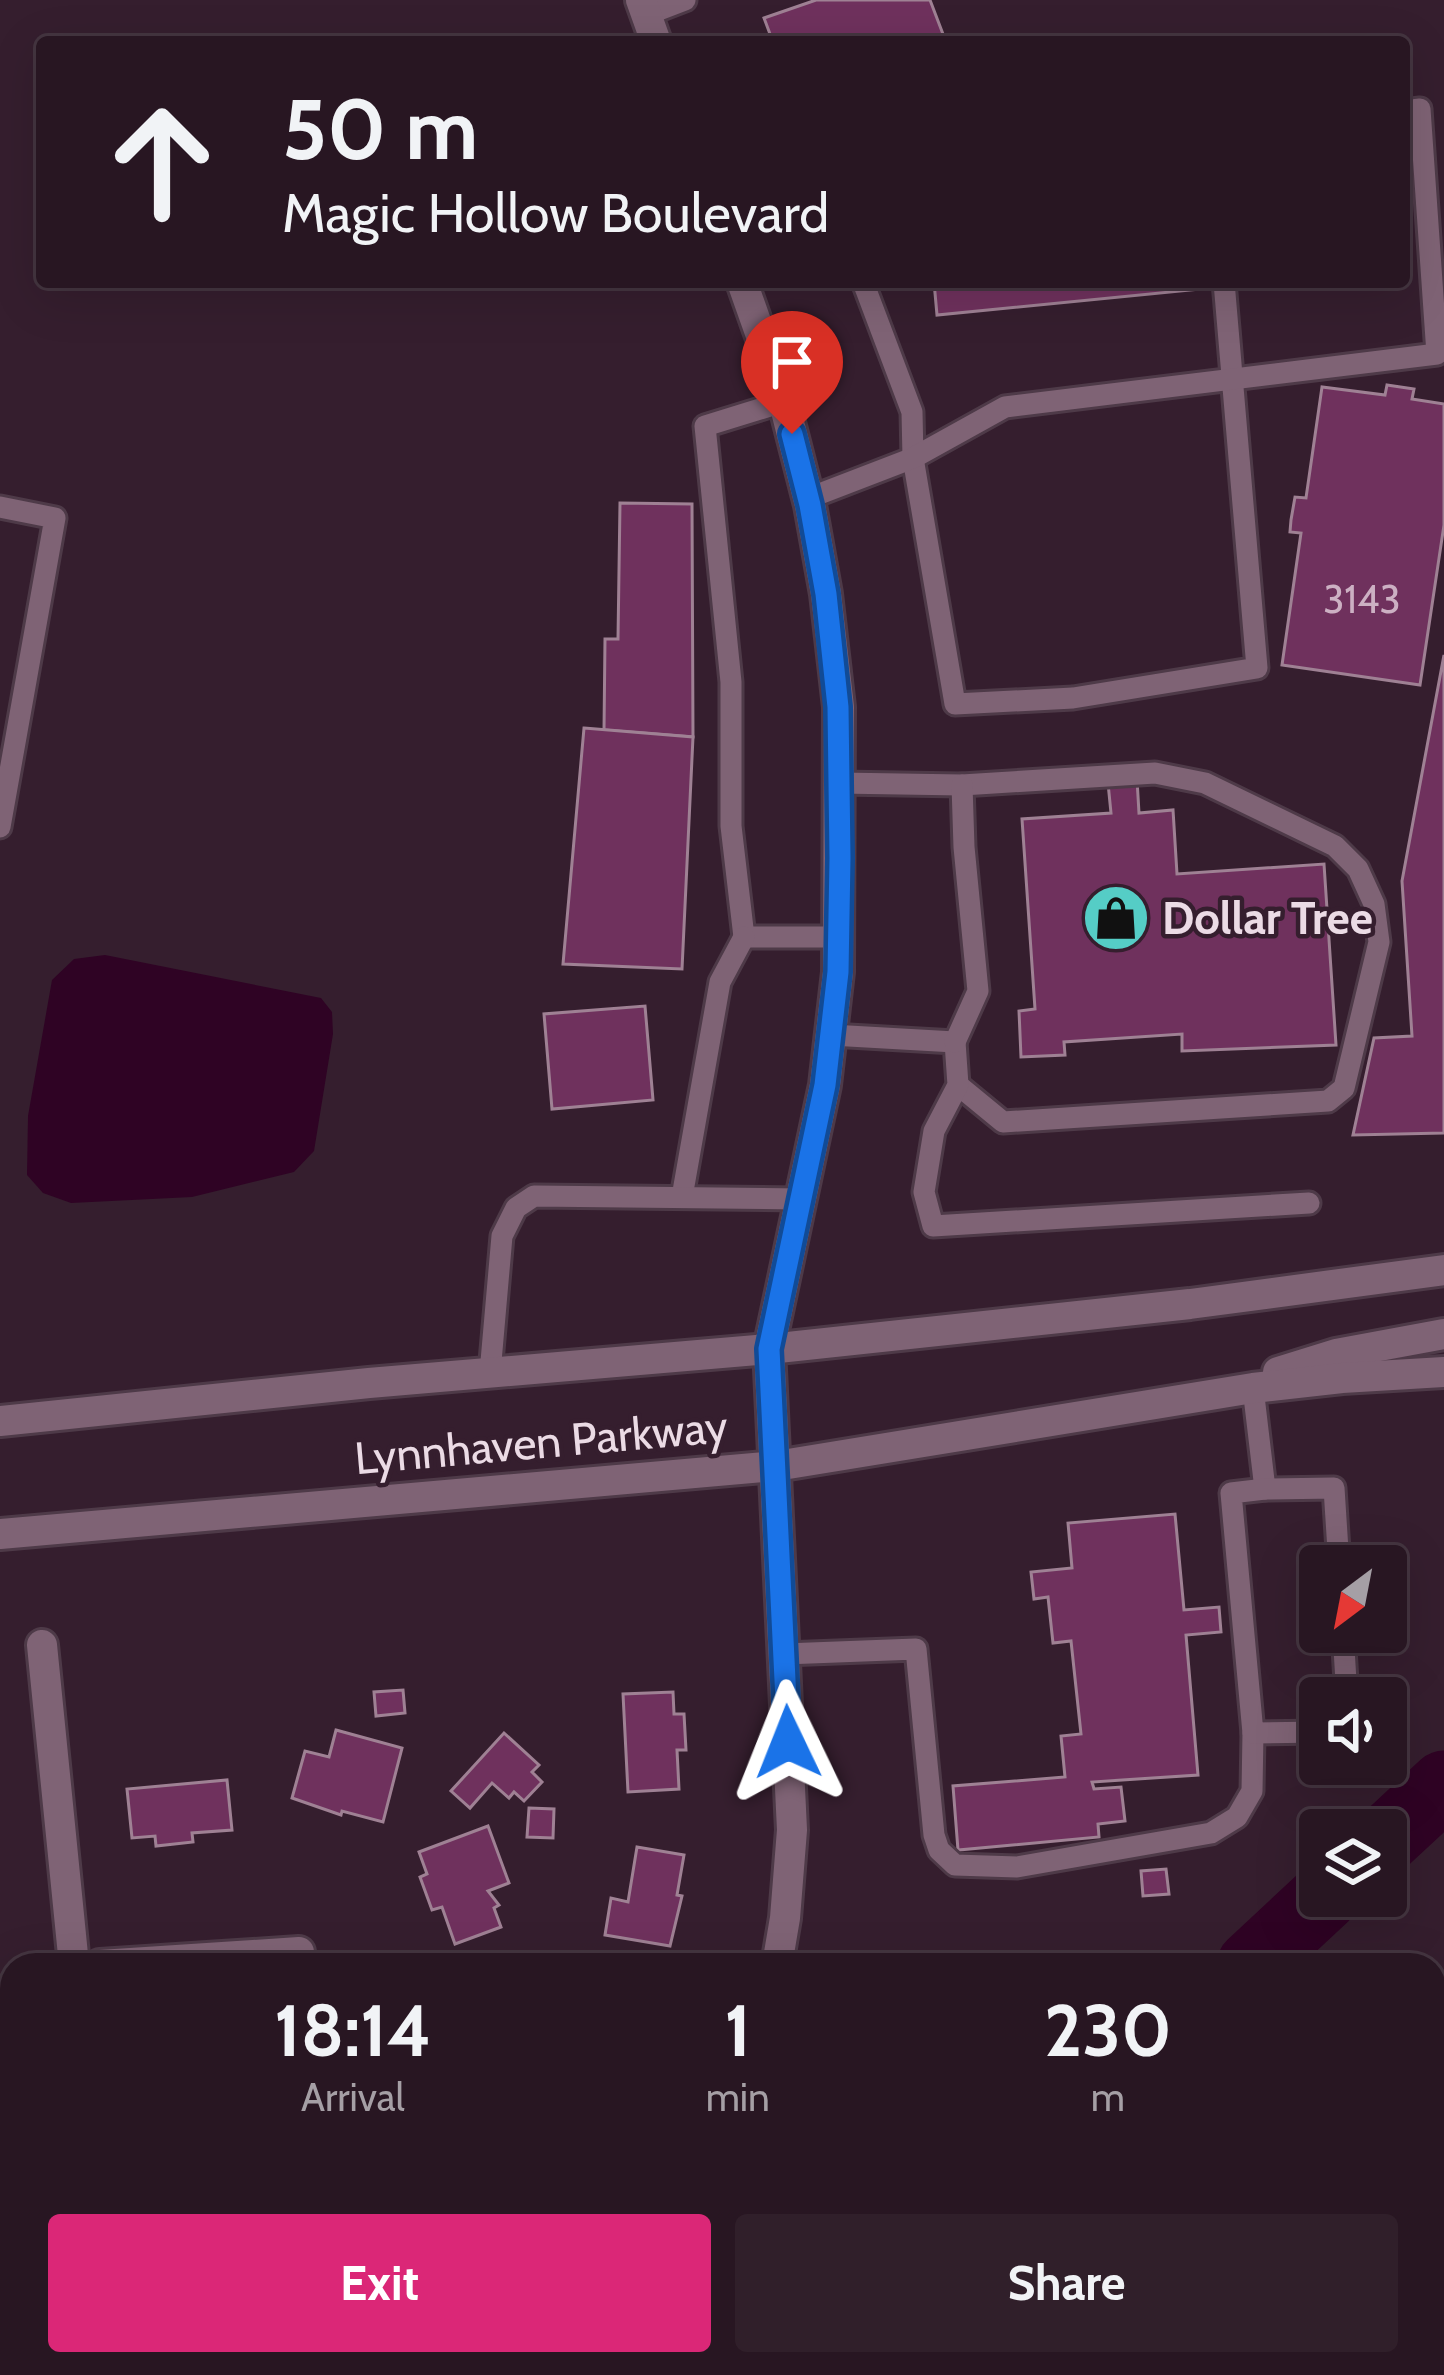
<!DOCTYPE html>
<html lang="en">
<head>
<meta charset="utf-8">
<style>
  :root { --surface:#281622; --page:#301f2a; --text:#f1f3f6; --muted:#a59fa5; --line:#443540; --accent:#db2777 }
  body { margin:0; font-family:Cabin,sans-serif; background:var(--page); color:var(--text); height:100vh; display:flex; flex-direction:column; font-size:45px; white-space:nowrap }
  * { box-sizing:border-box; margin:0 }
  p { font-size:39px; color:var(--muted) }
  .icon { flex:none; width:66px; height:66px; fill:none; stroke:currentColor; stroke-width:2; stroke-linecap:round; stroke-linejoin:round }
  .map { position:relative; flex:1; overflow:hidden }
  .sheet { position:absolute; left:0px; top:1953px; width:1446px; height:423px; display:flex; flex-direction:column; background:var(--surface); border-radius:36px 36px 0 0; box-shadow:0 12px 48px #0002,0 0 0 3px var(--line) }
  .sheet>* { flex:none }
  .top-card { position:absolute; left:36px; top:36px; width:1374px; height:252px; border-radius:12px; box-shadow:0 12px 48px #0002,0 0 0 3px var(--line); background:#281622; color:var(--text); overflow:hidden }
  .needle { width:78px; rotate:212deg }
  .tools { position:absolute; left:1299px; top:1545px; display:grid; gap:24px }
  .tools a { display:grid; place-items:center; width:108px; height:108px; border-radius:12px; background:var(--surface); box-shadow:0 12px 48px #0002,0 0 0 3px var(--line); font-size:60px }
  .pin { position:absolute; display:grid; place-items:center; width:102px; height:102px; color:#fff; margin:-123px -51px; border-radius:50% 50% 50% 0; rotate:-45deg; box-shadow:0 0 12px #0007 }
  .pin .icon { rotate:45deg }
  .me { position:absolute; width:132px; margin:-66px; rotate:358deg; stroke-linejoin:round; filter:drop-shadow(0 0 9px #0008) }
  .turn { display:flex; align-items:center; gap:42px; height:252px; padding:0 48px; font-size:54px }
  .turn .icon { width:156px; height:156px; stroke-width:2.5 }
  .turn b { display:block; font-size:84px; line-height:102px }
  .eta { display:flex; justify-content:space-evenly; align-items:center; height:204px; text-align:center }
  .eta b { font-size:72px; font-weight:800; line-height:84px }
  .button { display:flex; gap:24px; margin-top:auto; padding:24px 48px }
  .button a { flex:1; height:138px; border-radius:12px; background:var(--accent); color:#fff; font-size:48px; font-weight:800; line-height:138px; text-align:center }
  .button a+a { background:var(--page); color:var(--text) }
  .map>svg:first-child { display:block }
  .water { fill:#2f0324 }
  .lines { fill:none; stroke-linecap:round; stroke-linejoin:round }
  .river { stroke:#2f0324; stroke-width:69 }
  .building { fill:#6f315d; stroke:#9f8194; stroke-width:3 }
  .service-casing { stroke:#4e3a48; stroke-width:27 }
  .minor-casing { stroke:#4e3a48; stroke-width:36 }
  .secondary-casing { stroke:#4e3a48; stroke-width:36 }
  .service { stroke:#7f6375; stroke-width:21 }
  .minor { stroke:#7f6375; stroke-width:30 }
  .secondary { stroke:#7f6375; stroke-width:30 }
  .route-casing { stroke:#114b97; stroke-width:30 }
  .route { stroke:#1a73e8; stroke-width:21 }
  .labels { text-anchor:middle; stroke-width:9; stroke-linejoin:round; paint-order:stroke }
  .number-label { font-size:39px; fill:#ccb0c3 }
  .poi-label { font-size:45px; font-weight:bold; fill:#ebdbe5; stroke:#351e2e; text-anchor:start }
  .street-label { font-size:45px; fill:#ebdbe5; stroke:#351e2e }
</style>
</head>
<body>
<div class="map">
<svg width="1444" height="2375" viewBox="0 0 1444 2375">
  <rect width="100%" height="100%" fill="#351e2e"/>
  <path class="water" d="M 105,955 L 321,998 L 332,1012 L 333,1034 L 314,1151 L 294,1172 L 192,1197 L 71,1203 L 43,1193 L 27,1175 L 28,1116 L 52,980 L 74,959 Z"/>
  <g class="lines">
    <g class="river">
      <path d="M 1386,1839 L 1444,1785"/>
      <path d="M 1251,1965 L 1325,1896"/>
      <path d="M 1052,2364 L 1053,2375"/>
    </g>
  </g>
  <g class="building">
    <path d="M 816,0 L 930,0 L 946,42 L 773,42 L 764,18 Z"/>
    <path d="M 934,282 L 1200,282 L 1201,289 L 937,315 Z"/>
    <path d="M 1387,385 L 1414,389 L 1412,399 L 1444,404 L 1444,525 L 1420,685 L 1282,665 L 1301,533 L 1290,532 L 1291,520 L 1295,497 L 1306,498 L 1322,387 L 1385,395 Z"/>
    <path d="M 620,503 L 692,504 L 693,737 L 604,730 L 605,639 L 618,639 Z"/>
    <path d="M 1444,655 L 1444,1133 L 1353,1135 L 1374,1038 L 1412,1036 L 1402,881 Z"/>
    <path d="M 584,728 L 693,737 L 682,969 L 563,964 Z"/>
    <path d="M 1137,779 L 1139,813 L 1173,810 L 1177,874 L 1324,864 L 1336,1045 L 1182,1051 L 1182,1034 L 1064,1042 L 1065,1055 L 1021,1057 L 1019,1011 L 1035,1009 L 1022,819 L 1111,813 L 1108,783 Z"/>
    <path d="M 645,1006 L 653,1100 L 552,1109 L 544,1014 Z"/>
    <path d="M 1175,1514 L 1184,1610 L 1219,1607 L 1221,1632 L 1186,1635 L 1198,1775 L 1092,1782 L 1094,1789 L 1121,1787 L 1125,1821 L 1098,1824 L 1099,1837 L 958,1850 L 953,1786 L 1065,1777 L 1061,1736 L 1081,1734 L 1071,1641 L 1053,1643 L 1048,1597 L 1034,1599 L 1031,1572 L 1072,1568 L 1068,1523 Z"/>
    <path d="M 403,1690 L 405,1713 L 376,1716 L 374,1692 Z"/>
    <path d="M 673,1692 L 674,1714 L 684,1714 L 686,1750 L 677,1750 L 679,1789 L 628,1792 L 623,1694 Z"/>
    <path d="M 336,1730 L 402,1748 L 383,1822 L 342,1811 L 341,1815 L 292,1798 L 305,1751 L 329,1757 Z"/>
    <path d="M 504,1733 L 539,1765 L 532,1772 L 542,1782 L 524,1801 L 514,1792 L 509,1798 L 492,1783 L 470,1808 L 451,1791 Z"/>
    <path d="M 227,1780 L 232,1830 L 192,1833 L 193,1842 L 156,1846 L 155,1836 L 132,1838 L 127,1789 Z"/>
    <path d="M 529,1808 L 554,1809 L 553,1838 L 527,1837 Z"/>
    <path d="M 488,1826 L 509,1883 L 488,1891 L 499,1905 L 494,1908 L 501,1927 L 455,1944 L 442,1907 L 432,1910 L 420,1877 L 427,1874 L 419,1852 Z"/>
    <path d="M 637,1847 L 684,1855 L 677,1895 L 682,1896 L 670,1946 L 605,1935 L 611,1898 L 628,1902 Z"/>
    <path d="M 1166,1869 L 1169,1894 L 1143,1896 L 1141,1871 Z"/>
    <path d="M 1444,2019 L 1444,2078 L 1434,2080 L 1434,2021 Z"/>
    <path d="M 1444,2269 L 1444,2343 L 1438,2348 L 1444,2355 L 1444,2373 L 1441,2375 L 1314,2375 L 1311,2371 L 1320,2364 L 1434,2364 L 1434,2277 Z"/>
    <path d="M 760,2364 L 822,2364 L 819,2375 L 757,2375 Z"/>
    <path d="M 1161,2364 L 1235,2364 L 1233,2375 L 1158,2375 Z"/>
  </g>
  <g class="lines">
    <g class="service-casing">
      <g id="service">
        <path d="M 646,15 L 685,0"/>
        <path d="M 863,282 L 912,412 L 913,458 L 955,704 L 1073,698 L 1257,668 L 1224,282"/>
        <path d="M 783,402 L 705,426 L 731,682 L 731,826 L 744,937 L 838,937"/>
        <path d="M 809,498 L 913,458 L 1005,407 L 1437,354 L 1420,109 L 1404,111"/>
        <path d="M 0,507 L 55,518 L 0,827"/>
        <path d="M 839,783 L 962,785 L 1155,773 L 1205,783 L 1335,846 L 1358,869 L 1374,904 L 1379,942 L 1344,1088 L 1328,1101 L 1003,1122 L 958,1085"/>
        <path d="M 831,1035 L 955,1042 L 958,1085 L 934,1131 L 924,1192 L 933,1226 L 1309,1203"/>
        <path d="M 955,1042 L 978,991 L 964,847 L 962,785"/>
        <path d="M 682,1197 L 720,982 L 744,937"/>
        <path d="M 490,1373 L 502,1236 L 516,1208 L 534,1196 L 801,1199"/>
        <path d="M 1253,1388 L 1265,1489"/>
        <path d="M 1343,1632 L 1347,1698"/>
        <path d="M 784,1654 L 916,1649 L 934,1835 L 939,1850 L 955,1865 L 1017,1867 L 1211,1833 L 1237,1817 L 1252,1791 L 1253,1733"/>
        <path d="M 1320,1732 L 1253,1733 L 1231,1493 L 1265,1489 L 1334,1488 L 1339,1566"/>
        <path d="M 1434,2176 L 1444,2175"/>
        <path d="M 1273,2375 L 1275,2364"/>
      </g>
    </g>
    <g class="minor-casing">
      <g id="minor">
        <path d="M 641,0 L 656,42"/>
        <path d="M 742,282 L 782,395 L 810,505 L 826,594 L 839,707 L 838,972 L 825,1085 L 769,1349 L 792,1830 L 785,1918 L 777,1965"/>
        <path d="M 42,1645 L 74,1965"/>
        <path d="M 100,1965 L 299,1952"/>
        <path d="M 113,2364 L 114,2375"/>
        <path d="M 668,2375 L 671,2364"/>
      </g>
    </g>
    <g class="secondary-casing">
      <g id="secondary">
        <path d="M 1278,1372 L 1336,1354 L 1444,1334"/>
        <path d="M 0,1421 L 369,1383 L 769,1349 L 1190,1304 L 1444,1270"/>
        <path d="M 0,1534 L 776,1466 L 1253,1388 L 1342,1378 L 1444,1372"/>
      </g>
    </g>
    <use href="#service" class="service"/>
    <use href="#minor" class="minor"/>
    <use href="#secondary" class="secondary"/>
  </g>
  <g class="lines">
    <g class="route-casing">
      <path id="route" d="M 788,1742 L 769,1349 L 825,1085 L 838,972 L 840,858 L 838,707 L 826,594 L 810,505 L 792,434"/>
    </g>
    <use href="#route" class="route"/>
  </g>
  <defs>
    <g id="shop-disc" transform="scale(3.45)"><circle r="9.5" fill="#55cdc6" stroke="#351e2e"/><path d="M-5-2.5h2.3a2.7 3.5 0 0 1 5.4 0H5L5.5 6h-11ZM-1.5-2.5h3a1.5 2.3 0 0 0-3 0Z" fill="#111"/></g>
  </defs>
  <g fill-rule="evenodd">
    <use href="#shop-disc" x="1116" y="918"/>
  </g>
  <g class="labels">
    <g class="number-label">
      <text x="1362" y="613">3143</text>
    </g>
    <g class="poi-label">
      <text x="1162" y="934">Dollar Tree</text>
    </g>
    <g class="street-label">
      <text transform="translate(541 1442) rotate(-5)" y="16">Lynnhaven Parkway</text>
    </g>
  </g>
</svg>
<div class="tools">
<a><svg class="needle" viewBox="-14 -14 28 28"><path d="M0-13l5 13h-10z" fill="#e53935"/><path d="M0 13l5-13h-10z" fill="#a59fa5"/></svg></a>
<a><svg class="icon" aria-label="sound" viewBox="0 0 24 24"><path d="M4 9h4l5-4v14l-5-4H4zM17 9q2 3 0 6"/></svg></a>
<a><svg class="icon" aria-label="layers" viewBox="0 0 24 24"><path d="M12 4l9 5-9 5-9-5zM3 14l9 5 9-5"/></svg></a>
</div>
<div class="pin" style="left:792px;top:434px;background:#d93025"><svg class="icon" aria-label="arrive" viewBox="0 0 24 24"><path d="M6 21V4h12l-3 4 3 4H6"/></svg></div>
<svg class="me" style="left:788px;top:1742px" viewBox="-20 -20 40 40"><path d="M0-17L14 15 0 8-14 15z" fill="#1a73e8" stroke="#fff" stroke-width="4"/></svg>
<div class="top-card">
<div class="turn"><svg class="icon" aria-label="ahead" viewBox="0 0 24 24"><path d="M12 20V5M6 11l6-6 6 6"/></svg><div><b>50 m</b>Magic Hollow Boulevard</div></div>
</div>
<section class="sheet">
<div class="eta">
<div><b>18:14</b><p>Arrival</p></div>
<div><b>1</b><p>min</p></div>
<div><b>230</b><p>m</p></div>
</div>
<div class="button"><a>Exit</a><a>Share</a></div>
</section>
</div>
</body>
</html>
